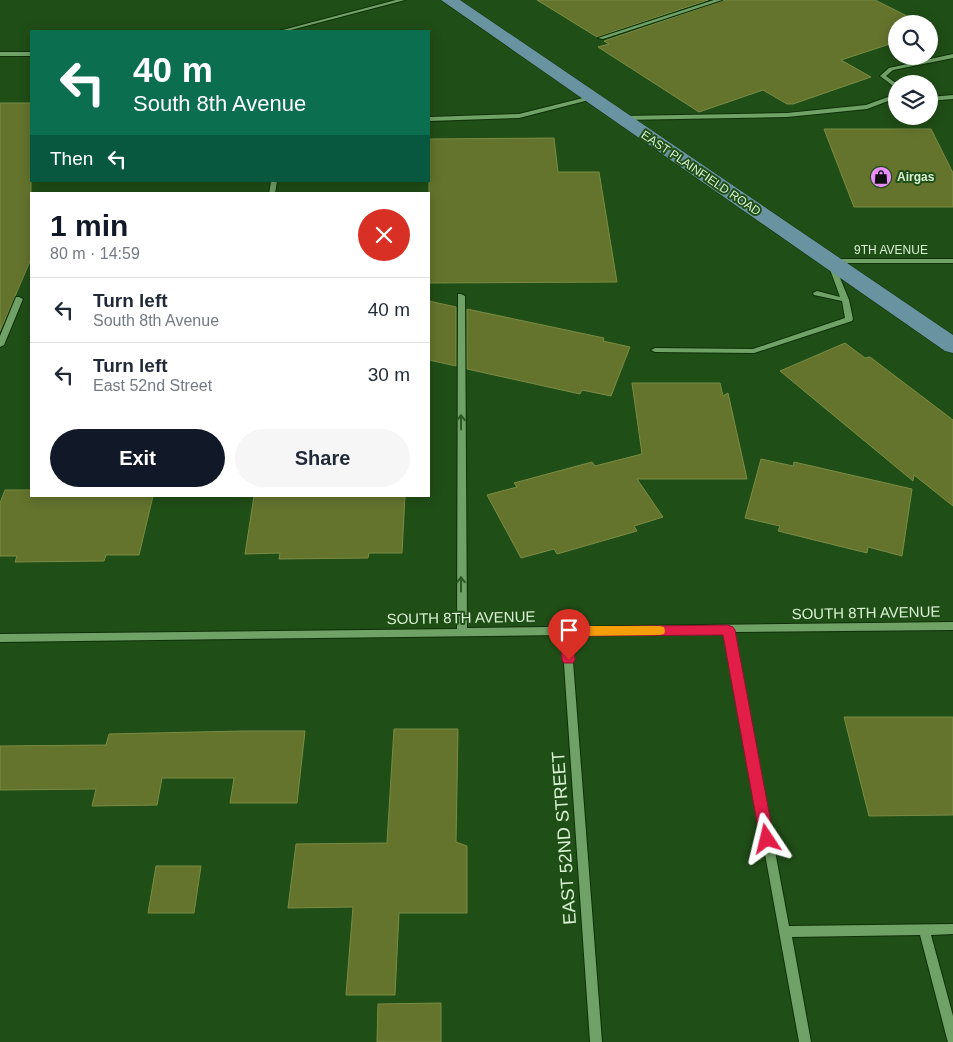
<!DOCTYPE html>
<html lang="en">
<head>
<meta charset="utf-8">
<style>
  :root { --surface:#fff; --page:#f6f6f7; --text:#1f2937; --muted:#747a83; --line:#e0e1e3; --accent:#111827 }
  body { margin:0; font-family:Arial,sans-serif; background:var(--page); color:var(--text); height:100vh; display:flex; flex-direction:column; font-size:19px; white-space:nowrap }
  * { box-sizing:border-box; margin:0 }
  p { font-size:16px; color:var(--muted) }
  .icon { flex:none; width:28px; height:28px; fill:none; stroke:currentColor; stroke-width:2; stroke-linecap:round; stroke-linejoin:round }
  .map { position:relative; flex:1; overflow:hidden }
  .side { position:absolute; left:30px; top:192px; width:400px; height:305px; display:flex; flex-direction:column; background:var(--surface); border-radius:0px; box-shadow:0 2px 12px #0003 }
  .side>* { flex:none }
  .banner { position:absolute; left:30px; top:30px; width:400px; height:152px; border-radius:0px; box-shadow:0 2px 12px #0003; background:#0b6e4f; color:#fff; overflow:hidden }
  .controls { position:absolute; left:888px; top:15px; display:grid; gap:10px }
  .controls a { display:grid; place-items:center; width:50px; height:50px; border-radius:50%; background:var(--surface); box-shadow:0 2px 12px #0003; font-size:25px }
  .pin { position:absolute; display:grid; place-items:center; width:42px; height:42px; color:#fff; margin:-51px -21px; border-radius:50% 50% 50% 0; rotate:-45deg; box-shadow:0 0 5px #0007 }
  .pin .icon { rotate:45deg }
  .me { position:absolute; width:55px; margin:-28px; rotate:350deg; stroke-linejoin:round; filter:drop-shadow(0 0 4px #0008) }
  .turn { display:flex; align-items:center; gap:18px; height:105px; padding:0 20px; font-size:22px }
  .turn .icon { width:65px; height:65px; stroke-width:2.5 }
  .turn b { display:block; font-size:35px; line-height:42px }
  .then { display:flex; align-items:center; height:48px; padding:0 20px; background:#0003; gap:10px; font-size:19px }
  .round { display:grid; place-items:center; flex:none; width:52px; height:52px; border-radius:26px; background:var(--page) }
  .overview { display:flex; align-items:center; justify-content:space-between; height:85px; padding:0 20px }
  h1 { font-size:30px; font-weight:600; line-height:38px; color:var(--accent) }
  .button { display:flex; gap:10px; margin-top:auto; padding:10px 20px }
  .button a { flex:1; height:58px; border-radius:30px; background:var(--accent); color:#fff; font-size:20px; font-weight:600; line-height:58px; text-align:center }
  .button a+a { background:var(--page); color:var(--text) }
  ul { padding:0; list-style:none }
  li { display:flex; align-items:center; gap:15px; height:65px; padding:0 20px; border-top:1px solid var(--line) }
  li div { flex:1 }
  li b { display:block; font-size:19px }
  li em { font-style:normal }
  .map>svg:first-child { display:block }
  .building { fill:#64742d; stroke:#7b8c44 }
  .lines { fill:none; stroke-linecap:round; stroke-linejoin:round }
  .minor-casing { stroke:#0e3107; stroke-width:2 }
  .major-casing { stroke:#0e3107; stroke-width:1 }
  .minor { fill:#70a167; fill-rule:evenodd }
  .major { fill:#6993a1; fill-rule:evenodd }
  .oneway { stroke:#2c5a23 }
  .route { fill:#e11d48; stroke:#92132f }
  .slow { fill:#f59e0b }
  .labels { text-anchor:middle; stroke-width:4; stroke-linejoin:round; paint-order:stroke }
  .far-street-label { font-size:12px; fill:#d7f1d2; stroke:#204e17 }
  .far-poi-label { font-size:12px; font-weight:bold; fill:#d7f1d2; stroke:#204e17; text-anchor:start }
  .street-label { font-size:15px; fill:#d7f1d2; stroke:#204e17 }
  .near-street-label { font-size:18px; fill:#d7f1d2; stroke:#204e17 }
</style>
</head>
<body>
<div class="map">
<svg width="953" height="1042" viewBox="0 0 953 1042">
  <rect width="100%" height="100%" fill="#204e17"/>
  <g class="building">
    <path d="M 537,0 L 708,0 L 597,37 Z"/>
    <path d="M 724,0 L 875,0 L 923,24 L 896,24 L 896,42 L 841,60 L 871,77 L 793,104 L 787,104 L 763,90 L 699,112 L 598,47 L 609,44 L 604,41 Z"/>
    <path d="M 0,103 L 31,103 L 31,259 L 0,331 Z"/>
    <path d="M 824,129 L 931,129 L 953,173 L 953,207 L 854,207 Z"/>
    <path d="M 554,138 L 558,172 L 599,172 L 617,282 L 429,283 L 429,139 Z"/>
    <path d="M 429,301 L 456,307 L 456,366 L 429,360 Z"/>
    <path d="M 467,309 L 604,338 L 603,341 L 630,347 L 611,396 L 582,390 L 580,394 L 467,369 Z"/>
    <path d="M 845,343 L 865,358 L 870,357 L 953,420 L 953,506 L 914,475 L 913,481 L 780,371 Z"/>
    <path d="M 632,383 L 720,383 L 723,396 L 728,393 L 747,479 L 637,479 L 663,517 L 634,526 L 637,531 L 557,554 L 554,549 L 521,558 L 487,495 L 517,487 L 514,483 L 592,462 L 595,466 L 642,454 Z"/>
    <path d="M 761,459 L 793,466 L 794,462 L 912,489 L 902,556 L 868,547 L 867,553 L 778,531 L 780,526 L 745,518 Z"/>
    <path d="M 5,490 L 31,490 L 31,496 L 153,496 L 139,555 L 106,555 L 104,561 L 15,562 L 17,556 L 0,556 L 0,503 Z"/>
    <path d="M 254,496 L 405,496 L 402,553 L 369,553 L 368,558 L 279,559 L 280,553 L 245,554 Z"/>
    <path d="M 844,717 L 953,717 L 953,815 L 869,816 Z"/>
    <path d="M 394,729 L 458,729 L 456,842 L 467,846 L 467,913 L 399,913 L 395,995 L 346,995 L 353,907 L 288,908 L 296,844 L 387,843 Z"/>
    <path d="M 242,731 L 305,731 L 297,803 L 230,803 L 234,778 L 162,778 L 157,805 L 92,806 L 96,789 L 0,790 L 0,746 L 106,745 L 109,734 Z"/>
    <path d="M 156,866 L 201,866 L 194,913 L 148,913 Z"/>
    <path d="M 441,1003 L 441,1042 L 377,1042 L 378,1004 Z"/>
  </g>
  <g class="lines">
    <g class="minor-casing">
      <g id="minor">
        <path d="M 396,0 L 405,0 L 287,31 L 279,31 Z"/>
        <path d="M 714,0 L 722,0 L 603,39 L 598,38 Z"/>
        <rect x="0" y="52" width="31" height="4"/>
        <path d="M 953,54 L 953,58 L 893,70 L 886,76 L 897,84 L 896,88 L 880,76 L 889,68 Z"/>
        <path d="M 896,94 L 896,98 L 867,109 L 787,117 L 622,120 L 619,118 L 622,116 L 787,113 L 866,105 Z"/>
        <path d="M 953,95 L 953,99 L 929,101 L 929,97 Z"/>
        <path d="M 591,96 L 593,97 L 593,99 L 519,118 L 429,121 L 429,117 L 519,114 Z"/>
        <path d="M 271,181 L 277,181 L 275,194 L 269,194 Z"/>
        <path d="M 830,259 L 953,259 L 953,263 L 834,263 L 849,300 L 853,319 L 852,321 L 754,353 L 655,352 L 651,350 L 655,348 L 753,349 L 845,318 L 842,301 L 814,295 L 813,293 L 817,291 L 840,297 L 827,261 Z"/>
        <path d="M 458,294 L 461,294 L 465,296 L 467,628 L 953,622 L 953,630 L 734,632 L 789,926 L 953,924 L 953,934 L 931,935 L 953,1016 L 953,1042 L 948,1042 L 947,1039 L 920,935 L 792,937 L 811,1042 L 799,1042 L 725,633 L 571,635 L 602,1042 L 590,1042 L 562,635 L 0,642 L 0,634 L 457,629 Z"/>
        <path d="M 16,297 L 19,297 L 23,299 L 4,345 L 0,347 L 0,336 Z"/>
      </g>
    </g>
    <g class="major-casing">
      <path id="major" d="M 441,0 L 460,0 L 953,335 L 953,353 L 945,351 Z"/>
    </g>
    <use href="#minor" class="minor"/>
    <use href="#major" class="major"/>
  </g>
  <defs><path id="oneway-shaft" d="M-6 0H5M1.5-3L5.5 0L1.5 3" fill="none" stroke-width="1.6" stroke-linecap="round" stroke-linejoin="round" transform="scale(1.25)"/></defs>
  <g class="oneway">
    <use href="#oneway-shaft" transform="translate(461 422) rotate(-90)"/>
    <use href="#oneway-shaft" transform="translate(461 584) rotate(-90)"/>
  </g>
  <path class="route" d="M 728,625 L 733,627 L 735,630 L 774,839 L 772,844 L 767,846 L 762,844 L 760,839 L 723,635 L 573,636 L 575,660 L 573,663 L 564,663 L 562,660 L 560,631 L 562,628 L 566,627 Z"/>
  <path class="slow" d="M 579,626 L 659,626 L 664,627 L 665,631 L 664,634 L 659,635 L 579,636 L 574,635 L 572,631 L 574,628 Z"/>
  <defs>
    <g id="shop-disc" transform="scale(1.125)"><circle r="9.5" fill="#ea8dfd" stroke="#204e17"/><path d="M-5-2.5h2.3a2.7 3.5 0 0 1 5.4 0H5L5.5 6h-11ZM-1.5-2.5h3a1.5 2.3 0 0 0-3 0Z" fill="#111"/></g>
  </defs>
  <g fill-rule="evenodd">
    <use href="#shop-disc" x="881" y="177"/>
  </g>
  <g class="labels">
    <g class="far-street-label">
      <text transform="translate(701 173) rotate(34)" y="4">EAST PLAINFIELD ROAD</text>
      <text x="891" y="254">9TH AVENUE</text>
    </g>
    <g class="far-poi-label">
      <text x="897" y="181">Airgas</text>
    </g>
    <g class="street-label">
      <text transform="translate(866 613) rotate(-1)" y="5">SOUTH 8TH AVENUE</text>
      <text transform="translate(461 618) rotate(-1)" y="5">SOUTH 8TH AVENUE</text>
    </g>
    <g class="near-street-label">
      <text transform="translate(564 838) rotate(-94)" y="6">EAST 52ND STREET</text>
    </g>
  </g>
</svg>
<div class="controls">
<a><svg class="icon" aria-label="search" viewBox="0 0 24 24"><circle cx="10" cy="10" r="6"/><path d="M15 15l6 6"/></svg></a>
<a><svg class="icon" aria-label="layers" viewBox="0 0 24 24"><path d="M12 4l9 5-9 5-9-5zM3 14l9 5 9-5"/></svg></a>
</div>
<div class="pin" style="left:569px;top:660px;background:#d93025"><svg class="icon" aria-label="arrive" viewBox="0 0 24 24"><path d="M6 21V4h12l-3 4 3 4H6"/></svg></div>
<svg class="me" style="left:767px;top:839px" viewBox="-20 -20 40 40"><path d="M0-17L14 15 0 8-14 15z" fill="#e11d48" stroke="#fff" stroke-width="4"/></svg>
<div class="banner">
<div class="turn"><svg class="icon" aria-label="left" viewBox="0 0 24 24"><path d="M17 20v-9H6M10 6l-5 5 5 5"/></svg><div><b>40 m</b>South 8th Avenue</div></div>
<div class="then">Then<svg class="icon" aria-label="left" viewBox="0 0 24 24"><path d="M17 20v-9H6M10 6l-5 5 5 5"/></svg></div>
</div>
<section class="side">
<div class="overview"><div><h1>1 min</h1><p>80 m · 14:59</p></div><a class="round" style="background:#d93025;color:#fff"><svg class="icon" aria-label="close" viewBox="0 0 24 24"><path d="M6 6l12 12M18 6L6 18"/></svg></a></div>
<ul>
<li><svg class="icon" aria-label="left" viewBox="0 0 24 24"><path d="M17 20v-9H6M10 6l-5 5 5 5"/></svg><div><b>Turn left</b><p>South 8th Avenue</p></div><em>40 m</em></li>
<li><svg class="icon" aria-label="left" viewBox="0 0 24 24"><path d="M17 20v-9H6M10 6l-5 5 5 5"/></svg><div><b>Turn left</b><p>East 52nd Street</p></div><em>30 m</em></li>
</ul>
<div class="button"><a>Exit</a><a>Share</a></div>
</section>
</div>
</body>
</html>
